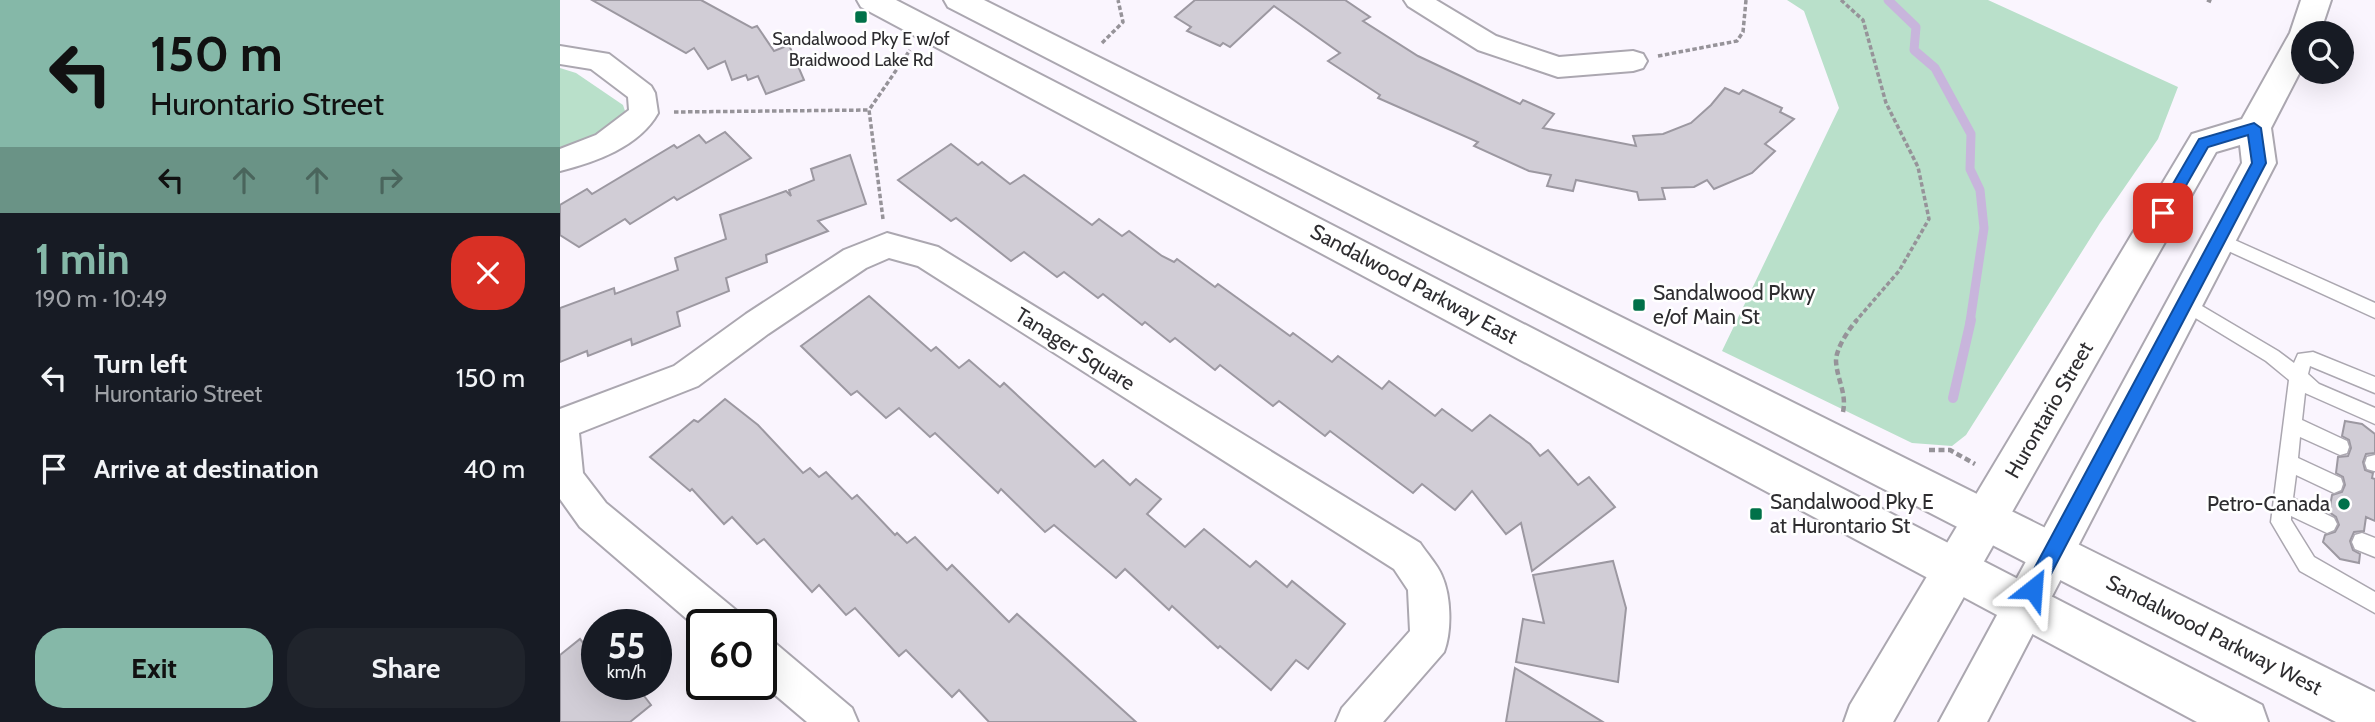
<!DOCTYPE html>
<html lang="en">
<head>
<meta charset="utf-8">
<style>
  :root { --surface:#171b24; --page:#20242c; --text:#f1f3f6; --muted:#9ea1a6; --accent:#85b8a8 }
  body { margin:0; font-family:Cabin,sans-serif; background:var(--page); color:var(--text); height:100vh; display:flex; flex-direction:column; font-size:26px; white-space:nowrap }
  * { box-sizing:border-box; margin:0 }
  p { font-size:23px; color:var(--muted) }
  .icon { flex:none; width:38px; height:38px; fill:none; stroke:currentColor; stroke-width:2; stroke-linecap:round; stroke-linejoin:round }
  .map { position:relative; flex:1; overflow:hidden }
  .details { display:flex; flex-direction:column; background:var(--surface); width:560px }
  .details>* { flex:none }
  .banner { background:#85b8a8; color:#111; overflow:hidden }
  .fabs { position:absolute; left:1731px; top:21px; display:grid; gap:14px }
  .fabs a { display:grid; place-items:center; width:63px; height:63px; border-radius:50%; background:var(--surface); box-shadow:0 7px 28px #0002; font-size:35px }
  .speed { position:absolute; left:21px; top:609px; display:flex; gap:14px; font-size:35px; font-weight:700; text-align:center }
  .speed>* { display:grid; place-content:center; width:91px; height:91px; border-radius:50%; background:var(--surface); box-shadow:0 7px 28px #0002; line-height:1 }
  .speed small { font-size:18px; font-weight:400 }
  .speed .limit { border:4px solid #111; border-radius:10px; background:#fff; color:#111 }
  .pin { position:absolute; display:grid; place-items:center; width:60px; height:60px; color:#fff; margin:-30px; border-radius:14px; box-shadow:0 4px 10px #0006 }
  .me { position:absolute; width:77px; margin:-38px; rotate:28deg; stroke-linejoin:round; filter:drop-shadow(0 0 5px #0008) }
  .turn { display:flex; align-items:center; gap:24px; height:147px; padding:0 35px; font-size:32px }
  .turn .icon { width:91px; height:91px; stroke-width:2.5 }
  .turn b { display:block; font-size:49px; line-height:60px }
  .lanes { display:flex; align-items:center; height:66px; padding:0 35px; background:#0003; justify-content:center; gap:35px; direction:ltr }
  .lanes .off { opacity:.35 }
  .round { display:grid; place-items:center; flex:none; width:74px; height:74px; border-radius:28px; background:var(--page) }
  .headline { display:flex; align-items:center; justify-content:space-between; height:119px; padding:0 35px }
  h1 { font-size:42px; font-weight:700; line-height:52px; color:var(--accent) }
  .primary-button { display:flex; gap:14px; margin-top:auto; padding:14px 35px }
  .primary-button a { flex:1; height:80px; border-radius:28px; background:var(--accent); color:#111; font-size:28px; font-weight:700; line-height:80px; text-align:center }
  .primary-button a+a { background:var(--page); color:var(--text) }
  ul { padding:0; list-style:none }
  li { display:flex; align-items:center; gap:21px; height:91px; padding:0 35px }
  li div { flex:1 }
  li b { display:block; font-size:26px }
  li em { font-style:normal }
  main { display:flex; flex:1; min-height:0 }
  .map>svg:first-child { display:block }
  .green { fill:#b9e0ca }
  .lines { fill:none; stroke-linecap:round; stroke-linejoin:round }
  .stream-far1 { stroke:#c8b5dc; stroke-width:9 }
  .stream { stroke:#c8b5dc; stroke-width:10 }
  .building { fill:#d1cdd6; stroke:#9c98a1; stroke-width:2 }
  .service-casing { stroke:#aba7b0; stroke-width:3 }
  .minor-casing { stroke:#aba7b0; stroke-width:4 }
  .secondary-casing { stroke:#aba7b0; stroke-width:4 }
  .primary-casing { stroke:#aba7b0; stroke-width:4 }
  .path-far1 { stroke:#969399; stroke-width:3.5; stroke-dasharray:4.5 2.5; stroke-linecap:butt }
  .path { stroke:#969399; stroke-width:4.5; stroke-dasharray:6 3.5; stroke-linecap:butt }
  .service { fill:#fff; fill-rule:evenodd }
  .minor { fill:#fff; fill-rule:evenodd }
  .secondary { fill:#fff; fill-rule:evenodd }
  .primary { fill:#fff; fill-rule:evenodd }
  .route { fill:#1a73e8; stroke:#114b97; stroke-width:2 }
  .poi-dot { fill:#007149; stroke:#fff; stroke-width:2.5 }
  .labels { text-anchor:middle; stroke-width:5; stroke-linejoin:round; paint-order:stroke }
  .far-poi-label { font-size:18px; fill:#2e2d30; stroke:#fff }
  .street-label { font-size:21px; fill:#2e2d30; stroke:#fff }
  .poi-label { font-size:21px; fill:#2e2d30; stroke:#fff; text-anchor:start }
</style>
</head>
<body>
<main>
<section class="details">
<div class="banner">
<div class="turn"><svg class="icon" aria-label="left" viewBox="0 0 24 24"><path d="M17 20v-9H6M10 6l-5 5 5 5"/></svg><div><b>150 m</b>Hurontario Street</div></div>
<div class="lanes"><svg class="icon" aria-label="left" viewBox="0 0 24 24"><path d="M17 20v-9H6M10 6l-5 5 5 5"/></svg><svg class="icon off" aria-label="ahead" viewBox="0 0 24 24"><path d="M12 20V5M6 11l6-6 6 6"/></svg><svg class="icon off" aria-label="ahead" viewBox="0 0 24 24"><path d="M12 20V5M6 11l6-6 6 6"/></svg><svg class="icon off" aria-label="right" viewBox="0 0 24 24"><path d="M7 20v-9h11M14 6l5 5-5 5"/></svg></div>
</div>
<div class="headline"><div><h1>1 min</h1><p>190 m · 10:49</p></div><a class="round" style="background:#d93025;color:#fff"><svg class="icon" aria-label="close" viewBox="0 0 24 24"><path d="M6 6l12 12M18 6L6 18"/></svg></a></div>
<ul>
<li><svg class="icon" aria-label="left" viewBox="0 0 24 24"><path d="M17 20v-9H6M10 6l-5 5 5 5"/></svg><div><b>Turn left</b><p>Hurontario Street</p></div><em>150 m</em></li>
<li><svg class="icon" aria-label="arrive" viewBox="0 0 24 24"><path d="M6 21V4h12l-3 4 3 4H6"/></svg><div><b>Arrive at destination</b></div><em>40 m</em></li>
</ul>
<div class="primary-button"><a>Exit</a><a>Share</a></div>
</section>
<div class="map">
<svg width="1815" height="722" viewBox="0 0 1815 722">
  <rect width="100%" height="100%" fill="#faf5fe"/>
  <g class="green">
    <path d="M 1227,0 L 1428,0 L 1618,87 L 1598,139 L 1540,223 L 1406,435 L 1392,446 L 1352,443 L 1162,351 L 1279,108 L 1244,11 Z"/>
    <path d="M 0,68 L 16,73 L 63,105 L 66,114 L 30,140 L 0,151 Z"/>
  </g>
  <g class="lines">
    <path class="stream-far1" d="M 1328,0 L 1356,27 L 1354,50 L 1375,68 L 1411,134 L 1410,169 L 1420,190 L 1424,228 L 1410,322"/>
    <path class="stream" d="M 1393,398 L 1411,320"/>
  </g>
  <g class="building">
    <path d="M 32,0 L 141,0 L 192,28 L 197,26 L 214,51 L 229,45 L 244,80 L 206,94 L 198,76 L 188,80 L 186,75 L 172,80 L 165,61 L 148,69 L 134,48 L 126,53 Z"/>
    <path d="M 635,0 L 785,0 L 810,17 L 803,21 L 858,56 L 960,104 L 963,100 L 994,114 L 983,128 L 1076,146 L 1073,136 L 1103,134 L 1131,123 L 1151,105 L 1165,88 L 1179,94 L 1183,90 L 1222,108 L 1220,112 L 1234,119 L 1205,144 L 1215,151 L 1192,173 L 1154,189 L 1147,180 L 1134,187 L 1102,188 L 1105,199 L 1079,200 L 1077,192 L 1016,180 L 1013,191 L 987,186 L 991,175 L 969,171 L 914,146 L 918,142 L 818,98 L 820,95 L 768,61 L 780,53 L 714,6 L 670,47 L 663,43 L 660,46 L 627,31 L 631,27 L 615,17 Z"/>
    <path d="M 165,132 L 191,158 L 117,200 L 114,197 L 70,224 L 65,219 L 19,247 L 0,235 L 0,205 L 27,189 L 32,194 L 114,145 L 117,148 L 139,135 L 146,143 Z"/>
    <path d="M 391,144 L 418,165 L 422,162 L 450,184 L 464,175 L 532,225 L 539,219 L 562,236 L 569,231 L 602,256 L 614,262 L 617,259 L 655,287 L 658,284 L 730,336 L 733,333 L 772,362 L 778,356 L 822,389 L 829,381 L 875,416 L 882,409 L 912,431 L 930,415 L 970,444 L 980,456 L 988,450 L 1018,485 L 1029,477 L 1055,507 L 972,571 L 961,523 L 946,534 L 912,491 L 895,510 L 862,484 L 853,493 L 770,431 L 765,436 L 719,401 L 713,406 L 660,365 L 655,370 L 615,338 L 610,342 L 585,322 L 582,325 L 543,294 L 538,298 L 504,272 L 497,277 L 464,252 L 451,261 L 396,218 L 391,221 L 338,180 Z"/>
    <path d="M 290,155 L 306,204 L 258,221 L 268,231 L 206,255 L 207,262 L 166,278 L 169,291 L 117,312 L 120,326 L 72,345 L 71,339 L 28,356 L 27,351 L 0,362 L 0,308 L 54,288 L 55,294 L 118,270 L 115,258 L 166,239 L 160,215 L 226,191 L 231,196 L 229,190 L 254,180 L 251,169 Z"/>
    <path d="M 309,296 L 371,351 L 376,347 L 399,368 L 409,360 L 440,387 L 444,383 L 535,467 L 543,460 L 570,485 L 576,479 L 601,499 L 587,514 L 625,547 L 644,529 L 690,567 L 696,561 L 727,587 L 732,581 L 785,624 L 748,669 L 736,660 L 711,690 L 660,646 L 658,648 L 612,606 L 609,610 L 565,569 L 556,578 L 494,525 L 485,532 L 441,489 L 438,493 L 375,433 L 370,437 L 339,408 L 326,418 L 297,391 L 291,395 L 241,346 Z"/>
    <path d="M 165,399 L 198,425 L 243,473 L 250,468 L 259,477 L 266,472 L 292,499 L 297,495 L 335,535 L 337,533 L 347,543 L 355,537 L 387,570 L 392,565 L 449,622 L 457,614 L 576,722 L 429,722 L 399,690 L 392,697 L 346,650 L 339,656 L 295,608 L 286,615 L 259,585 L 252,592 L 204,539 L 197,544 L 172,517 L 164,524 L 132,489 L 130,491 L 90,457 L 134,420 L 138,422 Z"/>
    <path d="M 1785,421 L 1802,424 L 1815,434 L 1815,453 L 1806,454 L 1803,462 L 1805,470 L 1813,473 L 1812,478 L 1815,479 L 1815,521 L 1806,517 L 1804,531 L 1794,532 L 1790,541 L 1793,550 L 1800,554 L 1799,563 L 1780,559 L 1763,542 L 1765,535 L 1775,532 L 1779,525 L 1776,517 L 1769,512 L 1772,495 L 1782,492 L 1785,485 L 1783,477 L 1776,473 L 1778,457 L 1788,456 L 1791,448 L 1789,440 L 1782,436 Z"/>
    <path d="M 1053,561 L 1066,608 L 1058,682 L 956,662 L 963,619 L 984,623 L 973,575 Z"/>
    <path d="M 20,639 L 37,660 L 37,684 L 75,684 L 91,705 L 70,722 L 0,722 L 0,655 Z"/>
    <path d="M 955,668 L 1043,722 L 946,722 Z"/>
  </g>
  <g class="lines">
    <g class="service-casing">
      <g id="service">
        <path d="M 1659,233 L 1815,303 L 1815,318 L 1653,244 L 1651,239 Z"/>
        <path d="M 1625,296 L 1718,351 L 1734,363 L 1738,354 L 1753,352 L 1815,377 L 1815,393 L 1750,366 L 1748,374 L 1759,384 L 1815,408 L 1815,424 L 1745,393 L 1742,420 L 1787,441 L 1789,447 L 1787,453 L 1780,455 L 1740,437 L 1738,458 L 1781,478 L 1783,484 L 1781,490 L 1774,493 L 1736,475 L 1733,498 L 1774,518 L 1777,524 L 1774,530 L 1767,533 L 1731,516 L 1731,520 L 1754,557 L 1815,592 L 1815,613 L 1740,571 L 1711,522 L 1729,380 L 1706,361 L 1619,308 L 1617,303 L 1619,298 Z"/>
        <path d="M 1815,455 L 1815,471 L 1814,471 L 1807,469 L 1805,463 L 1807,457 Z"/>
        <path d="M 1802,533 L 1815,538 L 1815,557 L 1795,549 L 1792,542 L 1795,535 Z"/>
      </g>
    </g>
    <g class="minor-casing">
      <g id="minor">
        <path d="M 844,0 L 876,0 L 936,36 L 999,57 L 1073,51 L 1083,54 L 1087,61 L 1083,68 L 1073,71 L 998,77 L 918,50 L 848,6 Z"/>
        <path d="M 0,46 L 49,54 L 91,86 L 95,93 L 98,113 C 79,147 35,162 0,171 L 0,149 L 36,135 L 69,110 L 68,97 L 31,69 L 0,64 Z"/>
        <path d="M 327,233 L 378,247 L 860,543 C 867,554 877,564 882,576 C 891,596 892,631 884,652 L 823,722 L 776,722 L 782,708 L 850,631 L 848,590 L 834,569 L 358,266 L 329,258 L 306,268 L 208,334 L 138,386 L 19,433 L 23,473 L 46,503 L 177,611 L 182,625 L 142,625 L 142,632 L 20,527 L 0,499 L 0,409 L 114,366 L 186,314 L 284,250 Z"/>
        <path d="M 201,637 L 215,643 L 292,708 L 298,722 L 247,722 L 201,683 Z"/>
      </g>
    </g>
    <g class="secondary-casing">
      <g id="secondary">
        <path d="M 297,0 L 336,0 L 1702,705 L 1708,722 L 1637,722 L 301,7 Z"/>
        <path d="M 384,0 L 424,0 L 1815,692 L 1815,722 L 1776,722 L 388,7 Z"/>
      </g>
    </g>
    <g class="primary-casing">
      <path id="primary" d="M 1741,0 L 1771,0 L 1760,33 L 1743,33 L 1743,66 L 1711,128 L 1716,163 L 1427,722 L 1379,722 L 1682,163 L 1680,145 L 1656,152 L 1333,722 L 1284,722 L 1290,705 L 1632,134 L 1682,119 L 1730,33 Z"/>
    </g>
    <g class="path-far1">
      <path d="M 1281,0 L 1303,20 L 1326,103 L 1358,167 L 1369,219 L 1339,271 L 1295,322"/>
      <path d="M 1647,0 L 1652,2"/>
      <path d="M 542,43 L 563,22 L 558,0"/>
      <path d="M 1098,56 L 1177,41 L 1183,32 L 1186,0"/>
      <path d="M 114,112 L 309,110"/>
      <path d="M 323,219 L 309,110 L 350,50"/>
    </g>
    <g class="path">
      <path d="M 1283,412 C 1287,393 1277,380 1276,361 C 1276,348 1289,329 1297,320"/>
      <path d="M 1369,450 L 1390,450 L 1415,464"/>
    </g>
    <use href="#service" class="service"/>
    <use href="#minor" class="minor"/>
    <use href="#secondary" class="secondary"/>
    <use href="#primary" class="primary"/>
  </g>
  <path class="route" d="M 1694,123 L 1701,128 L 1706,163 L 1480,595 L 1473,598 L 1467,595 L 1464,589 L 1467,582 L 1692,163 L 1688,135 L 1648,147 L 1608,217 L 1603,219 L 1596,213 L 1639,139 Z"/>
  <g class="poi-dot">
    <rect x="294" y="10" width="14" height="14" rx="3.5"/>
    <rect x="1072" y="298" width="14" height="14" rx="3.5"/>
    <circle cx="1784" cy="504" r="7"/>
    <rect x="1189" y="507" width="14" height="14" rx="3.5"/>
  </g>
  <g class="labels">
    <g class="far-poi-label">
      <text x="301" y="45">Sandalwood Pky E w/of<tspan x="301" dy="21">Braidwood Lake Rd</tspan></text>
    </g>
    <g class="street-label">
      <text transform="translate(854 284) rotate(28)" y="7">Sandalwood Parkway East</text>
      <text transform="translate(515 349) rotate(32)" y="7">Tanager Square</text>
      <text transform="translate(1489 410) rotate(-60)" y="7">Hurontario Street</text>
      <text transform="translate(1654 635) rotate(27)" y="7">Sandalwood Parkway West</text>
    </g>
    <g class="poi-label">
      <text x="1093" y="300">Sandalwood Pkwy<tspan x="1093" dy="24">e/of Main St</tspan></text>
      <text x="1210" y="509">Sandalwood Pky E<tspan x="1210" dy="24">at Hurontario St</tspan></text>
      <text x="1770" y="511" text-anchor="end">Petro-Canada</text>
    </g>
  </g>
</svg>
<div class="fabs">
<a><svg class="icon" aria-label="search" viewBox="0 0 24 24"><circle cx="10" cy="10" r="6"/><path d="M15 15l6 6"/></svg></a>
</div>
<div class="speed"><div>55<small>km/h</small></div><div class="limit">60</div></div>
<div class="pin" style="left:1603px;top:213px;background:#d93025"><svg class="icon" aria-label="arrive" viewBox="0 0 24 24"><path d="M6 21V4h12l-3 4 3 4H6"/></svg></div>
<svg class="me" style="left:1473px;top:589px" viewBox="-20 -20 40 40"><path d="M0-17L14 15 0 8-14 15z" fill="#1a73e8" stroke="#fff" stroke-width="4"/></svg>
</div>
</main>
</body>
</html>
